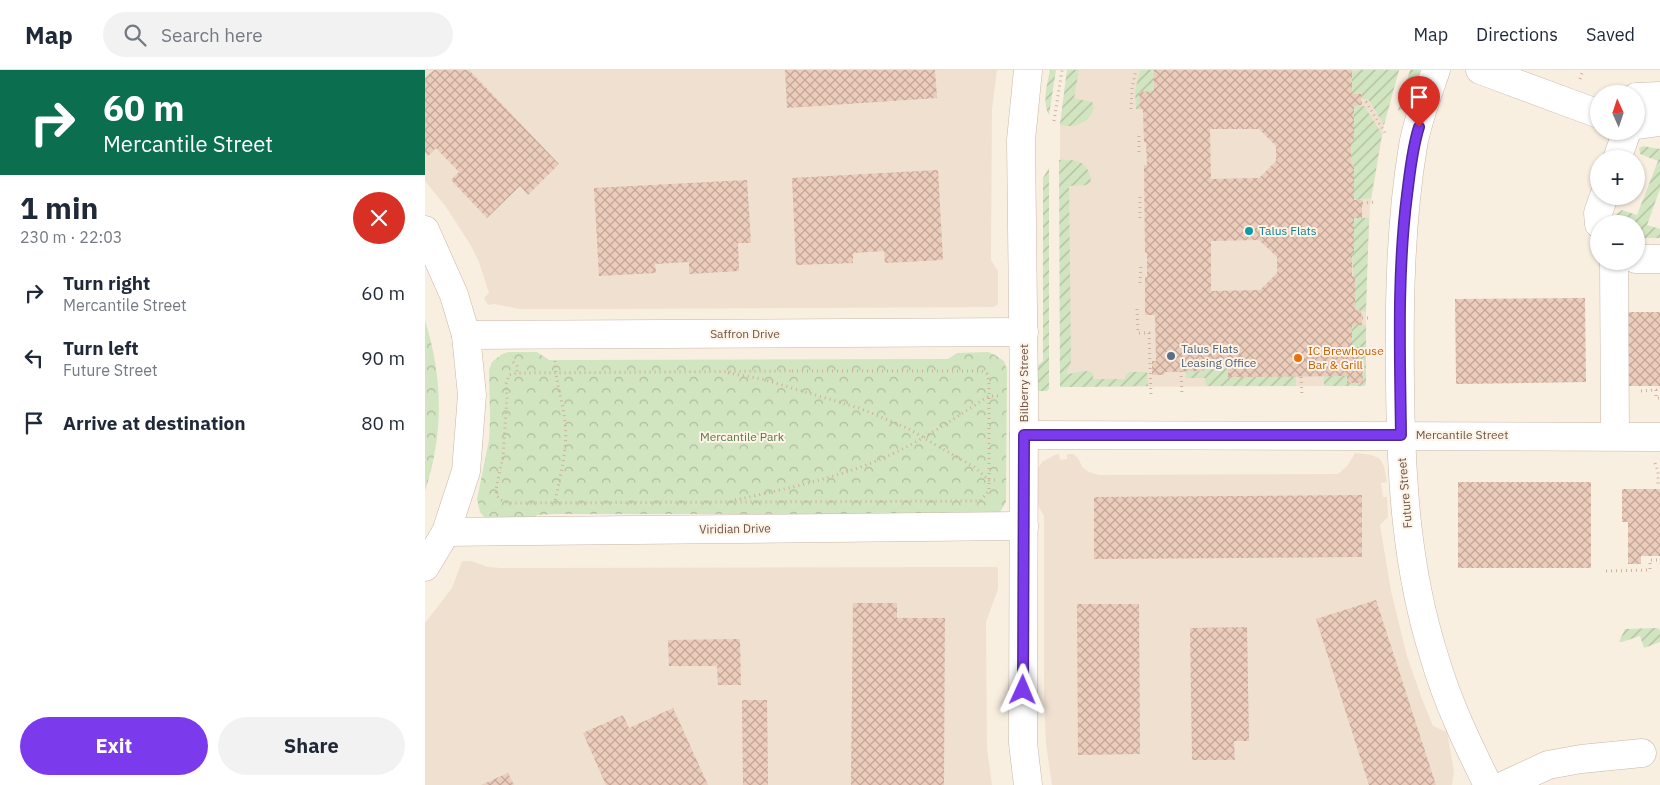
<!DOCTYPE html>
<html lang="en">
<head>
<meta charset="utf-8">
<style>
  :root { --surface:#fff; --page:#f2f2f3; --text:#1f2937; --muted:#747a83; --line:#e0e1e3; --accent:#7c3aed }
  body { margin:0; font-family:"IBM Plex Sans",sans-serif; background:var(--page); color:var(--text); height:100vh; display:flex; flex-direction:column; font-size:19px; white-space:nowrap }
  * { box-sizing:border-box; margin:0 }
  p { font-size:16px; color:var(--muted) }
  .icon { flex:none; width:28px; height:28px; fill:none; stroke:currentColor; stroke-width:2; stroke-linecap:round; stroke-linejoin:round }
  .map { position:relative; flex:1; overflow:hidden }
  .details { display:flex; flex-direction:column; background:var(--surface); width:425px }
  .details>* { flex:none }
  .guide { background:#0b6e4f; color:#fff; overflow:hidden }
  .needle { width:32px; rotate:357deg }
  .controls { position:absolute; left:1165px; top:15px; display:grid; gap:10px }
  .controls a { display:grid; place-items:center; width:55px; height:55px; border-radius:50%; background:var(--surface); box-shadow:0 1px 4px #0004; font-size:25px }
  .pin { position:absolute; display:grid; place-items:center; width:42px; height:42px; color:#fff; margin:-51px -21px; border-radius:50% 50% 50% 0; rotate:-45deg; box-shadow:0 0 5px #0007 }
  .pin .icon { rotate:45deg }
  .me { position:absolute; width:55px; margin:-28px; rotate:1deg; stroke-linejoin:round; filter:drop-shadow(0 0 4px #0008) }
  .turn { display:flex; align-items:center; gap:18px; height:105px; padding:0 20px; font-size:22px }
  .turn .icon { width:65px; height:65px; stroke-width:2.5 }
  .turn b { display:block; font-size:35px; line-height:42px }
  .round { display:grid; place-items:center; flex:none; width:52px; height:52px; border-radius:26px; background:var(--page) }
  .head { display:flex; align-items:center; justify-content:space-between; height:85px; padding:0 20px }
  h1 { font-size:30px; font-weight:700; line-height:38px }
  .primary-button { display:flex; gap:10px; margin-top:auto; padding:10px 20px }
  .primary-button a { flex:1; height:58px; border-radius:30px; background:var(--accent); color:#fff; font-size:20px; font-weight:700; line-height:58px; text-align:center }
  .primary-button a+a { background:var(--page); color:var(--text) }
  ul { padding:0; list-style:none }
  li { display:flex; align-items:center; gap:15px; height:65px; padding:0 20px }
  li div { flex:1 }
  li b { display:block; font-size:19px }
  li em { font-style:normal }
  header { display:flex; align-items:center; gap:30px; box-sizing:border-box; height:70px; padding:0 25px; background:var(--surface); border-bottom:1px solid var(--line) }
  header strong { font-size:24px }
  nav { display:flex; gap:28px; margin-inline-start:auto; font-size:18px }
  .search { width:350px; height:45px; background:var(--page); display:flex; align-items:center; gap:12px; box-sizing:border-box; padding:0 18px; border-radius:28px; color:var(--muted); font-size:19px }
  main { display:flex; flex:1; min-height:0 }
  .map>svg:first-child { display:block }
  .residential { fill:#f0e0d0 }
  .park { fill:url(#park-crowns) }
  .garden { fill:url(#garden-furrows) }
  .building { fill:url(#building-cross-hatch); fill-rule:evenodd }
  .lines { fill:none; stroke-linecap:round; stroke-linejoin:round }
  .minor-casing { stroke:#c9b6a9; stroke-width:29 }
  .path { stroke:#d0b09f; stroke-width:3; stroke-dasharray:1 4; stroke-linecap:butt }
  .minor { stroke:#fff; stroke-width:28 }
  .route-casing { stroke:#51269a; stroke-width:12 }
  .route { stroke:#7c3aed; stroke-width:9 }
  .culture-dot { fill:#0f9aa8; stroke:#fdf3e6; stroke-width:2 }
  .service-dot { fill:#5c6f8a; stroke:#fdf3e6; stroke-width:2 }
  .food-dot { fill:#e8710a; stroke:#fdf3e6; stroke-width:2 }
  .labels { text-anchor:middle; stroke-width:4; stroke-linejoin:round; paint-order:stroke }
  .culture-label { font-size:12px; fill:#0d838f; stroke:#fdf3e6; text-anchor:start }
  .street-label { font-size:12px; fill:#6e554a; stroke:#fdf3e6 }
  .service-label { font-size:12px; fill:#4e5e75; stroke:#fdf3e6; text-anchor:start }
  .food-label { font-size:12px; fill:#c56008; stroke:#fdf3e6; text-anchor:start }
  .park-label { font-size:12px; fill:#587947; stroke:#fdf3e6 }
</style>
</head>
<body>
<header>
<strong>Map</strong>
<div class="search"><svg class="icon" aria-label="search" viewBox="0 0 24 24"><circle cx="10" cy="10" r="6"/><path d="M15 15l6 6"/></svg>Search here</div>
<nav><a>Map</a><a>Directions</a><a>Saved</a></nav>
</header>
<main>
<section class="details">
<div class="guide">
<div class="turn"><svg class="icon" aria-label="right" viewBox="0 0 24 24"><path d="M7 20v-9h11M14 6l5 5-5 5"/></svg><div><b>60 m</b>Mercantile Street</div></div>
</div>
<div class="head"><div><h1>1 min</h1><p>230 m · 22:03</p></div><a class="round" style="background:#d93025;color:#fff"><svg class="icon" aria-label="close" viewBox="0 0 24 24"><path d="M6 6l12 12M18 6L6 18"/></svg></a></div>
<ul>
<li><svg class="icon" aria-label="right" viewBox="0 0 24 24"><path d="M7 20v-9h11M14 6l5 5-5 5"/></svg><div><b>Turn right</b><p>Mercantile Street</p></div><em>60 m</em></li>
<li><svg class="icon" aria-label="left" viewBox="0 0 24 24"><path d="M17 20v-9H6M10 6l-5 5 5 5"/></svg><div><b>Turn left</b><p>Future Street</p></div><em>90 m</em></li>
<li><svg class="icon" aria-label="arrive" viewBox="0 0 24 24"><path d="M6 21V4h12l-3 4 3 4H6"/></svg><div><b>Arrive at destination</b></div><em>80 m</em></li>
</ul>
<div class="primary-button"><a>Exit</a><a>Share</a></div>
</section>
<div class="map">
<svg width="1235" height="715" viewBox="0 0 1235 715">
  <defs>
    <pattern id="park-crowns" width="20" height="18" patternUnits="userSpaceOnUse" patternTransform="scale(1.25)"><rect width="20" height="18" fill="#d2e5c1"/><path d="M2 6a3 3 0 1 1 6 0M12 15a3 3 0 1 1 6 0" fill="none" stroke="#afbc9f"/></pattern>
    <pattern id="garden-furrows" width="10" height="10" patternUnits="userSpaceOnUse" patternTransform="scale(1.25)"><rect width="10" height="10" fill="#d2e5c1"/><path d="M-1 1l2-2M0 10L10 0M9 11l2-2" fill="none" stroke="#afbc9f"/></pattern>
    <pattern id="building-cross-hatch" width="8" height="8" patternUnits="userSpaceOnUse" patternTransform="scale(1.25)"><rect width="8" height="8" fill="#ecccbb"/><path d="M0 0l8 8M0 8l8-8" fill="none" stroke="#c3a89a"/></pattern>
  </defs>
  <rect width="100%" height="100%" fill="#f9efe1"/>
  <g class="residential">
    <path d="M 0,0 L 572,0 L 567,39 L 566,190 L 573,201 L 573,234 L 569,237 L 188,239 L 94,239 L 69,234 L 63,235 L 59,228 L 64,223 L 54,192 L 45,174 L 21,137 L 0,111 Z"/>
    <path d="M 642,0 L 974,0 L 959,55 L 945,137 L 941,219 L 941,314 L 939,316 L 635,317 L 635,55 Z"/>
    <path d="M 930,383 L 947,385 L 955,389 L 959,396 L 962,412 L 956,413 L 958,427 L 962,427 L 963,447 L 955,455 L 966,521 L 982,586 L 997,629 L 1008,656 L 1022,662 L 1029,701 L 1027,715 L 627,715 L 621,674 L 619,629 L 619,446 L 611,432 L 611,407 L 613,398 L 617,392 L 630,385 L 634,384 L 635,390 L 642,389 L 642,384 L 648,384 L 653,388 L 658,398 L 664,402 L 674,405 L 913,404 L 923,395 Z"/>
    <path d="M 37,491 L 46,491 L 63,497 L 76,498 L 572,497 L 573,499 L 573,519 L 561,552 L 562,678 L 567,715 L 0,715 L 0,553 L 27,518 Z"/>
  </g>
  <g class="park">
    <path d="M 0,250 C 18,309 19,363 0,421 Z"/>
    <path d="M 83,282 L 112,282 L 124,290 L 138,290 L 523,289 L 532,283 L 563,282 L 570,285 L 579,291 L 582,299 L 581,432 L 574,444 L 130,444 L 112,445 L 105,451 L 60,448 L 55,442 L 52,429 L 64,370 L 65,350 L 64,300 L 67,292 L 77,284 Z"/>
  </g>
  <g class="garden">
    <path d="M 625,0 L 631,0 L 624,45 C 617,32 622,15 625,0 Z"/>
    <path d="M 642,0 L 654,0 L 649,28 L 667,32 L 669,38 C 663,54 651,58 635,55 Z"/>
    <path d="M 715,0 L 729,0 L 729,21 L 714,22 L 715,39 L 711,39 L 710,21 Z"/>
    <path d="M 933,0 L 974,0 L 959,55 L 943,29 L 936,29 L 936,24 L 927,24 L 927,1 L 933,1 Z"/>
    <path d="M 985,0 L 995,0 L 985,35 L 973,41 Z"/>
    <path d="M 929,36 L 939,36 L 957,64 L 946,128 L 929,130 L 929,95 L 926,94 L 926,70 L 929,71 Z"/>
    <path d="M 1218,76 L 1235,79 L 1235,119 L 1222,155 L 1235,159 L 1235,168 L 1211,168 L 1211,154 L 1192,154 L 1191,145 L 1193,143 L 1197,140 L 1212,145 L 1233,91 L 1215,84 L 1214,78 Z"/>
    <path d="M 634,90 C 653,89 664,92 666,112 L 661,115 L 644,116 L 646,290 C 646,296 642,298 642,304 C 650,304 659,298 668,303 L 668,309 L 700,309 L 700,306 L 704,302 L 722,302 L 723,316 L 635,317 Z"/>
    <path d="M 624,98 L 624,319 L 622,321 L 613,321 L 611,297 L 618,291 L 618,108 Z"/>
    <path d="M 929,148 L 944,148 L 941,242 L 930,240 L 927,183 L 929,182 Z"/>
    <path d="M 927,255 L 941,255 L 941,314 L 939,316 L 899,316 L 899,306 L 922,306 L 937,313 L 937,293 L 935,292 L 935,277 L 927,277 Z"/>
    <path d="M 779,289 L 800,289 L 803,292 L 803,307 L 871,306 L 871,316 L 781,316 L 780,308 L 761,308 L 761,302 L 779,301 Z"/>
    <path d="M 1232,558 L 1235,560 L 1235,572 L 1219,578 L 1215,566 L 1197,572 L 1194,572 L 1200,559 Z"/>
  </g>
  <g class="building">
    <path d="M 9,0 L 44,0 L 134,94 L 103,125 L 95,116 L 62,148 L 26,110 L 34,102 L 11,78 L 3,86 L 0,82 L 0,8 Z"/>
    <path d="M 360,0 L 510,0 L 512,28 L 362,38 Z"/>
    <path d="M 729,0 L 927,0 L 927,24 L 936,24 L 936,35 L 929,36 L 929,71 L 926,70 L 926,94 L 929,95 L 929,130 L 937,130 L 937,148 L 929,148 L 929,183 L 927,183 L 927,206 L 930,206 L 930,240 L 936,240 L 937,255 L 927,255 L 927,277 L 935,277 L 935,292 L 937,292 L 938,313 L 922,313 L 922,306 L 803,307 L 803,292 L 800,292 L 800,289 L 779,289 L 779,301 L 740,302 L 739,305 L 727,305 L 727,291 L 731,291 L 730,245 L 720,245 L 720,207 L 722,207 L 722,183 L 720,183 L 719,95 L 722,95 L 721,72 L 719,72 L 718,40 L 715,39 L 714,22 L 729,21 ZM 785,59 L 834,59 L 851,76 L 851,91 L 834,108 L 786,109 ZM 834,170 L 852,187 L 852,203 L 835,220 L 786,221 L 786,171 Z"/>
    <path d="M 513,100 L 518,190 L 460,193 L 459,181 L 428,183 L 428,193 L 371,195 L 367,108 Z"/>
    <path d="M 322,110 L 326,173 L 313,173 L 314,201 L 264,204 L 264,192 L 230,194 L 231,203 L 174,206 L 169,118 Z"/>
    <path d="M 1160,228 L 1161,312 L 1031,314 L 1030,229 Z"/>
    <path d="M 1200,242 L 1235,242 L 1235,316 L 1197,316 Z"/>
    <rect x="1033" y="412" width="133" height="86"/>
    <path d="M 1197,419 L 1235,419 L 1235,486 L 1216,486 L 1216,494 L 1203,494 L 1203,452 L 1197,452 Z"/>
    <path d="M 937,425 L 937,487 L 669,489 L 669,427 Z"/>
    <path d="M 951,530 L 1011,715 L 944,715 L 891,549 Z"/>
    <path d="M 428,533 L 472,533 L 472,548 L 520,548 L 519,715 L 426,715 Z"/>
    <path d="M 652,534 L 714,534 L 715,684 L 653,685 Z"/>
    <path d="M 822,557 L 824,671 L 809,671 L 810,690 L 767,690 L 765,558 Z"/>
    <path d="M 315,569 L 316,615 L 293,615 L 292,596 L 244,596 L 243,570 Z"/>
    <path d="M 317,630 L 342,630 L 343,715 L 318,715 Z"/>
    <path d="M 248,638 L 283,715 L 181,715 L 158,663 L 198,645 L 204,658 Z"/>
    <path d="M 83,703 L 89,715 L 56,715 Z"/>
  </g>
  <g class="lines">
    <g class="minor-casing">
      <g id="minor">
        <path d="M 603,0 L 596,70 L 599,326 L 598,673 L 603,715"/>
        <path d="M 1011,0 C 1003,23 992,52 988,76 C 975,155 974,234 975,314 C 976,407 981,497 1009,586 C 1022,631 1042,673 1063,715"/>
        <path d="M 1055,0 L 1174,44"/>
        <path d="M 1211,27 L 1235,26"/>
        <path d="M 1211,55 L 1235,52"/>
        <path d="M 1192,89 L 1202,61"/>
        <path d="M 1174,154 L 1173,143 L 1179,126"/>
        <path d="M 0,160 L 29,225 L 41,265 L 47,325 L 41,401 L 21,462 L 0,497"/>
        <path d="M 1211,189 L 1235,189"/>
        <path d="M 1189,191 L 1190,366"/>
        <path d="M 41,265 L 599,262"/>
        <path d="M 599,365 L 1235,367"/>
        <path d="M 21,462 L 599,456"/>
        <path d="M 1080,715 L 1123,695 L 1156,689 L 1217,683"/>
      </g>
    </g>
    <g class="path">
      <path d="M 1155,9 L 1158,0"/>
      <path d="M 936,33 L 941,32 L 962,66"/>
      <path d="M 706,39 L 707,18 L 711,0"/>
      <path d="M 629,51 L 637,0"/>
      <path d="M 714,66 L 714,85"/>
      <path d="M 715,127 L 715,151"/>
      <path d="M 937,133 L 951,132"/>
      <path d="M 715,213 L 716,193"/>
      <path d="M 712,239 L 713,263 L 724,263 L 726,326"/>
      <path d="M 937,248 L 946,248"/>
      <path d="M 130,291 C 130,311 138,331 140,352 C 143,380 135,405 130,432"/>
      <path d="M 88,292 L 92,296 L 92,303"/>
      <path d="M 367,301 L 557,301 L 562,304 L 564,311 L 564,421 L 555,431 L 84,433 L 76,430 L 72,426 L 71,420 L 78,386 L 82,328 L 81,314 L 84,305 L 92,303 Z"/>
      <path d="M 756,301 L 757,326"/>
      <path d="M 303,303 L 337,309 L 434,338 L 482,358 L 549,397 L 564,410 L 573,410"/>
      <path d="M 876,307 L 877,326"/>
      <path d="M 1216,321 L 1231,320 L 1231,328 L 1235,328"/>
      <path d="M 1230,393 L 1233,401 L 1233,415 L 1235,415"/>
      <path d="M 310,430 C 360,419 418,407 465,385 C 500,369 531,347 564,326 L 573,326"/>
      <path d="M 1181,501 L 1225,500 L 1225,490 L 1235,490"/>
    </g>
    <use href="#minor" class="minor"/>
  </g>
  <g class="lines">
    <g class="route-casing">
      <path id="route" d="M 598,620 L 599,365 L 976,365 C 975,285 972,204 982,125 C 985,102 987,79 994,57"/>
    </g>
    <use href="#route" class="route"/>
  </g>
  <circle class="culture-dot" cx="824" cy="161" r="5"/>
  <circle class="service-dot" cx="746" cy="286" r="5"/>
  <circle class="food-dot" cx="873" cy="288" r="5"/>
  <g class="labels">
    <g class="culture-label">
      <text x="834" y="165">Talus Flats</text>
    </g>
    <g class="street-label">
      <text x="320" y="268">Saffron Drive</text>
      <text transform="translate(599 313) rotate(-90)" y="4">Bilberry Street</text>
      <text x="1037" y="369">Mercantile Street</text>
      <text transform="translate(980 423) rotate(-95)" y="4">Future Street</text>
      <text transform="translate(310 459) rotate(-1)" y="4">Viridian Drive</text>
    </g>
    <g class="service-label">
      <text x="756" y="283">Talus Flats<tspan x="756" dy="14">Leasing Office</tspan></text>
    </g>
    <g class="food-label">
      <text x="883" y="285">IC Brewhouse<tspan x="883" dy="14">Bar &amp; Grill</tspan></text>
    </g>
    <g class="park-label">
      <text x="317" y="371">Mercantile Park</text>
    </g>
  </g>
</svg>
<div class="controls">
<a><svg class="needle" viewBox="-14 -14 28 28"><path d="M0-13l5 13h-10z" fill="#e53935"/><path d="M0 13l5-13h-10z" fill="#747a83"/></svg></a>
<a>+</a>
<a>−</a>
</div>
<div class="pin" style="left:994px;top:57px;background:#d93025"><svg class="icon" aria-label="arrive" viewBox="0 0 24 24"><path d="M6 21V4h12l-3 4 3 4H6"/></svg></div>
<svg class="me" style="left:598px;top:620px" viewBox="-20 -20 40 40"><path d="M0-17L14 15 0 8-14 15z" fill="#7c3aed" stroke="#fff" stroke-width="4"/></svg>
</div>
</main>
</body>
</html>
